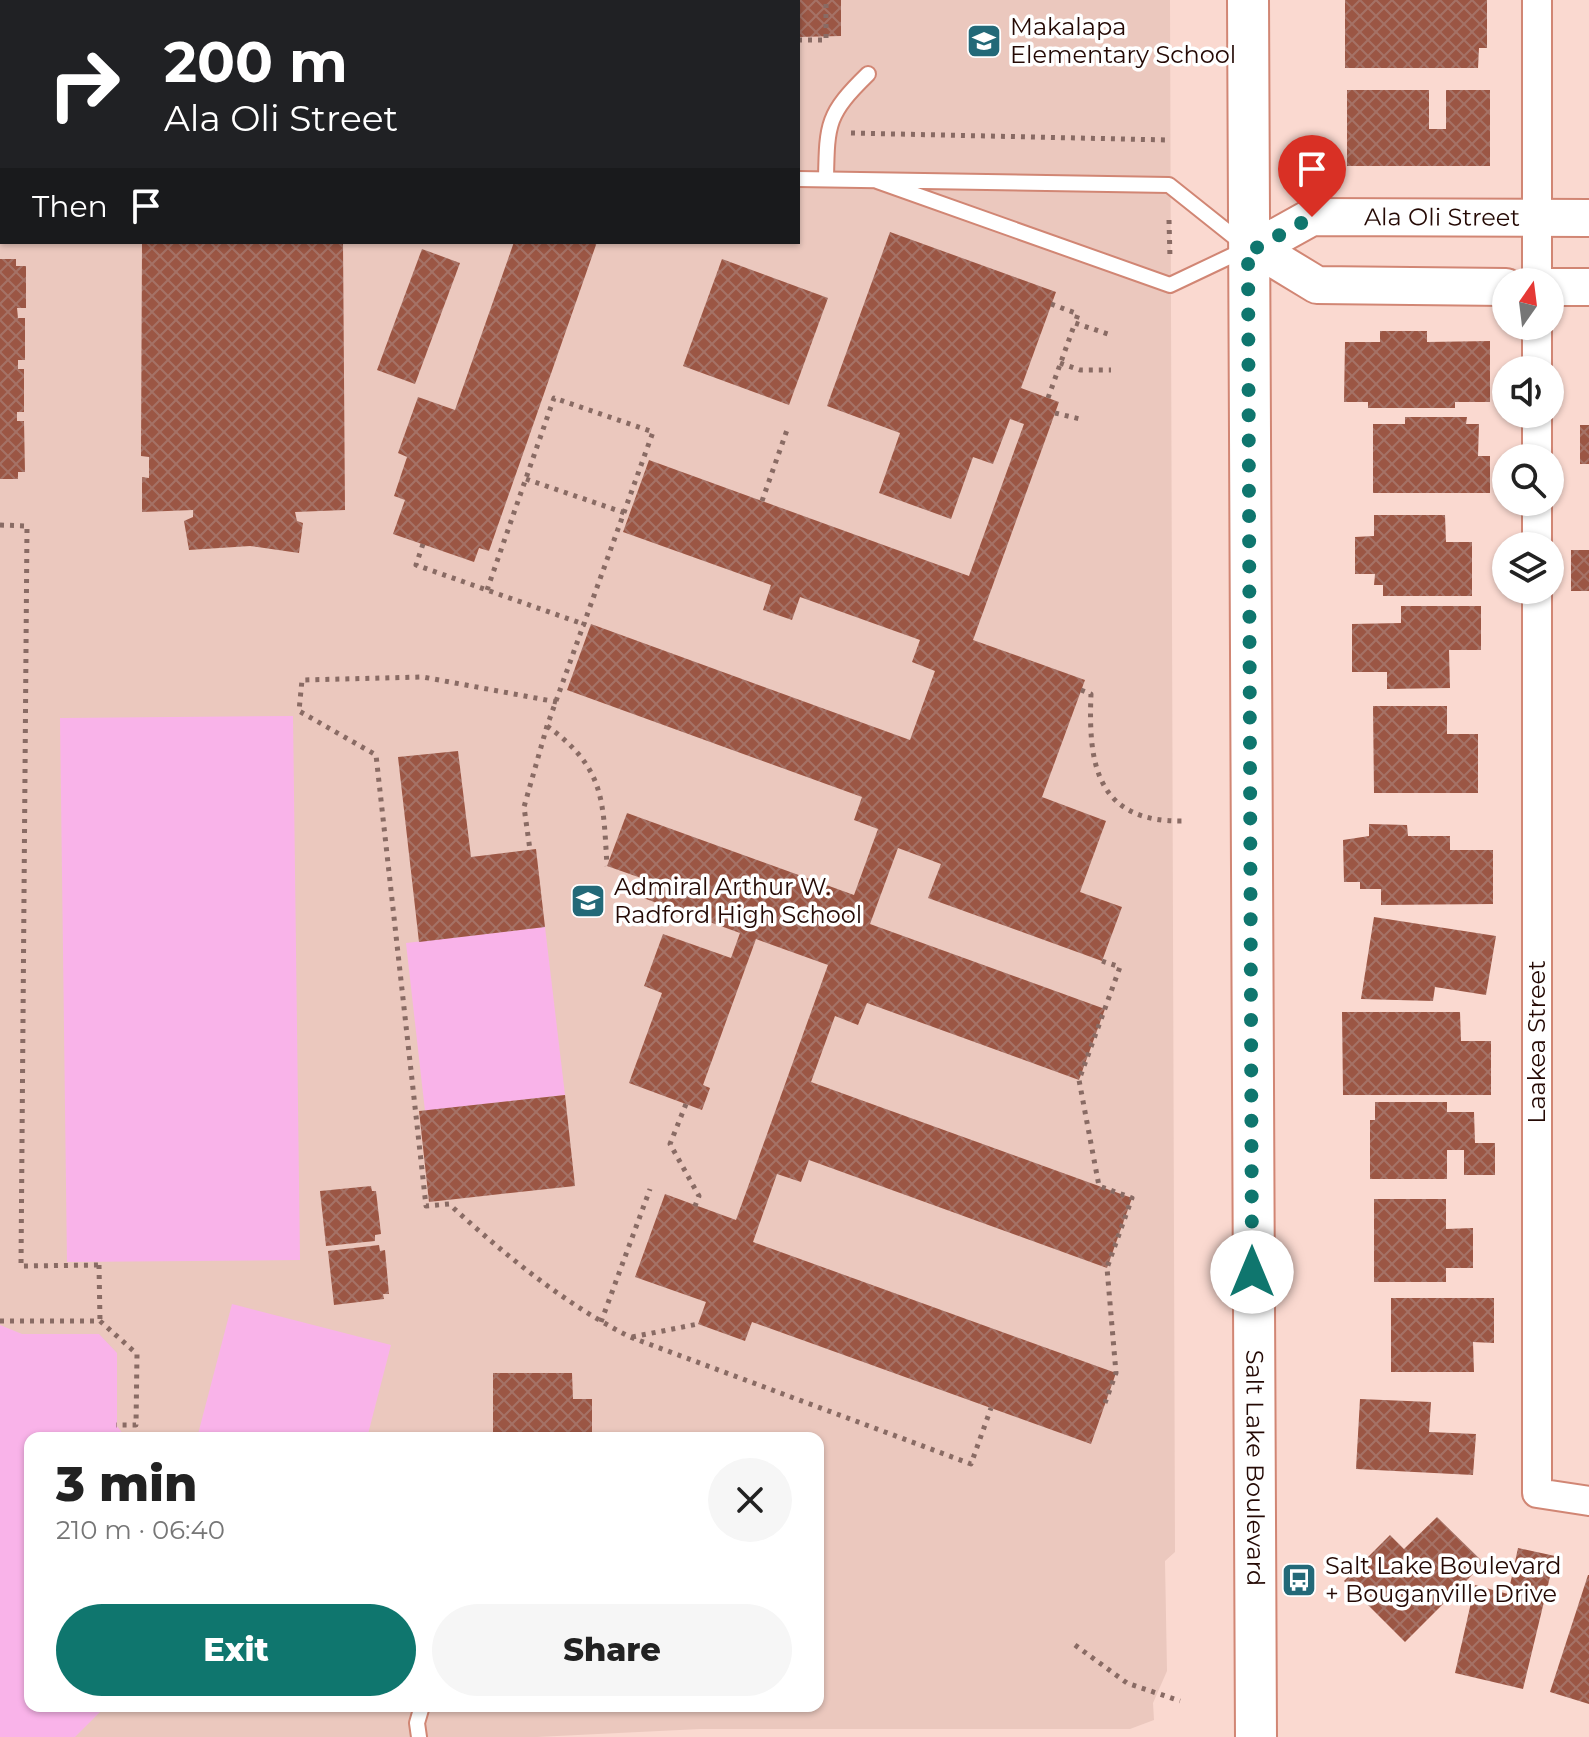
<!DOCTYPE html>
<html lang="en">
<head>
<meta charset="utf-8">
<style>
  :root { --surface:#fff; --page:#f6f6f6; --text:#222; --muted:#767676; --accent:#0f766e }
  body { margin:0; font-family:Montserrat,sans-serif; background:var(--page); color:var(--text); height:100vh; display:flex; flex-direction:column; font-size:30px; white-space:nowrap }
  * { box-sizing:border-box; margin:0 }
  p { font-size:26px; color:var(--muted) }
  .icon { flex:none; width:44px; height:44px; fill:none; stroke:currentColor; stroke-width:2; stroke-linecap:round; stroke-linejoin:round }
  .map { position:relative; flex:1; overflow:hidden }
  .details { position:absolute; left:24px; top:1432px; width:800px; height:280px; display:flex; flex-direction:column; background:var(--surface); border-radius:16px; box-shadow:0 2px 6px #0004 }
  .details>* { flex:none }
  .guide { position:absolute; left:0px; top:0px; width:800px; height:244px; box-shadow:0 2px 6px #0004; background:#202124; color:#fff; overflow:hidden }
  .needle { width:52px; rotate:14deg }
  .controls { position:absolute; left:1492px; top:268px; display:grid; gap:16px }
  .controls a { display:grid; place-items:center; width:72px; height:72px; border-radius:50%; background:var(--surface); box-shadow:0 2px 6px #0004; font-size:40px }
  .pin { position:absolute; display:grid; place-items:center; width:68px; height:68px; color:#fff; margin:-82px -34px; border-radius:50% 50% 50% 0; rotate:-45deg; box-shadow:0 0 8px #0007 }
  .pin .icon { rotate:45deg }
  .me { position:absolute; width:88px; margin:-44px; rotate:0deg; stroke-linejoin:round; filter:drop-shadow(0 0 6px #0008) }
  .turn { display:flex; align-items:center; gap:28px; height:168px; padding:0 32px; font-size:36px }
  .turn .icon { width:104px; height:104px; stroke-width:2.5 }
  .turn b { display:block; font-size:56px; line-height:68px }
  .then { display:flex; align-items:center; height:76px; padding:0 32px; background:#0003; gap:16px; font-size:30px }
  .round { display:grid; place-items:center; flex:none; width:84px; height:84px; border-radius:42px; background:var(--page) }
  .headline { display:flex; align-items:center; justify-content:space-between; height:136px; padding:0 32px }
  h1 { font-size:48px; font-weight:800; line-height:60px }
  .cta { display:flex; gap:16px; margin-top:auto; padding:16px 32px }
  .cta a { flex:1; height:92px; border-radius:48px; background:var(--accent); color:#fff; font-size:32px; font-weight:800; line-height:92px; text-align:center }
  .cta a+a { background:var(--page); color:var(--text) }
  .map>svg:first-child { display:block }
  .built { fill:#ebc8be; fill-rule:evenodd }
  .pitch { fill:#f9b3e9 }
  .building { fill:url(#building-cross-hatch) }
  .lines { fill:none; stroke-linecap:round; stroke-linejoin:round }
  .service-casing { stroke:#d18674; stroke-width:18 }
  .minor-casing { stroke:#d18674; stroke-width:32 }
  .tertiary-casing { stroke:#d18674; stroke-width:40 }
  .secondary-casing { stroke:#d18674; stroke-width:44 }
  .path { stroke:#896b64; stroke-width:5; stroke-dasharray:4 6; stroke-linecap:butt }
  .service { stroke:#fff; stroke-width:14 }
  .minor { stroke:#fff; stroke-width:28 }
  .tertiary { stroke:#fff; stroke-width:36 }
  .secondary { stroke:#fff; stroke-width:40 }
  .route { stroke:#0f766e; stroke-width:14; stroke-dasharray:0 25.2 }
  .labels { text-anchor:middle; stroke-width:7; stroke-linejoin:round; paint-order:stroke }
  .poi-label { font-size:24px; fill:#240904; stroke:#fff; text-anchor:start }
  .street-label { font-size:24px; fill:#240904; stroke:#fff }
</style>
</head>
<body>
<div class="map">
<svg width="1589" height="1737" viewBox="0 0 1589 1737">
  <defs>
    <pattern id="building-cross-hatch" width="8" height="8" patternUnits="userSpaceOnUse" patternTransform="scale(2)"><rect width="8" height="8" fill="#9b5644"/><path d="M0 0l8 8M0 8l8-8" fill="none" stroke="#a57266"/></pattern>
  </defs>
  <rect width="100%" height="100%" fill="#fad9d0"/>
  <path class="built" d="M 0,0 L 1170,0 L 1175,1552 L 1165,1561 L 1167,1671 L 1153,1703 L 1154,1720 L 1130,1729 L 700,1729 L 537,1737 L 0,1737 ZM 2,2 L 798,2 L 798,242 L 2,242 ZM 30,1438 L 818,1438 L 818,1706 L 30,1706 Z"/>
  <g class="pitch">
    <path d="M 293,716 L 300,1260 L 67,1262 L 60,718 Z"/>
    <path d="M 545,927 L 565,1095 L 425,1111 L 406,943 Z"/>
    <path d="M 232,1304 L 391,1345 L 367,1438 L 197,1438 Z"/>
    <path d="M 0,1325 L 22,1334 L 99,1334 L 117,1353 L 117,1426 L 126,1438 L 30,1438 L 30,1706 L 106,1706 L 75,1737 L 0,1737 Z"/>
  </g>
  <g class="building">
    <path d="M 798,0 L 841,0 L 841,36 L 798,37 Z"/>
    <path d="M 1345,0 L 1487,0 L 1487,48 L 1479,48 L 1478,68 L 1345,68 Z"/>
    <path d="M 1347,90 L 1429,90 L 1429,129 L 1446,129 L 1446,90 L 1490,90 L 1490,166 L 1347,166 Z"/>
    <path d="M 890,232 L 1056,292 L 1021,388 L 1059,402 L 973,640 L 1085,680 L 1042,797 L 1106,821 L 1080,892 L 1122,907 L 1102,961 L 928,898 L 941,864 L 898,848 L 870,924 L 1105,1009 L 1079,1080 L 867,1003 L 858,1025 L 835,1016 L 811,1082 L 1132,1198 L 1107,1268 L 809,1160 L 801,1182 L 777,1174 L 753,1242 L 1116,1373 L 1091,1444 L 752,1322 L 745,1341 L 698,1324 L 706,1302 L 635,1277 L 665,1194 L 736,1220 L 828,965 L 756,939 L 703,1085 L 710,1088 L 702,1110 L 629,1083 L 662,993 L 644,986 L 663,934 L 731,958 L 740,933 L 635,895 L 641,878 L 607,866 L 627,813 L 854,895 L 878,829 L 854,820 L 862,797 L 567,690 L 591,624 L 910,740 L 935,671 L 912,662 L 920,640 L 800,597 L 792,620 L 763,610 L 771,585 L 623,532 L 649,460 L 969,576 L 1024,424 L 1010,419 L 993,464 L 973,457 L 951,519 L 879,493 L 900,433 L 827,406 Z"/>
    <path d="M 142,242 L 343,242 L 345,510 L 295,512 L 297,521 L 303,523 L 299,553 L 250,546 L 189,550 L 184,521 L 193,517 L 193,510 L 142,512 L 142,477 L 149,478 L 149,457 L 141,456 Z"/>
    <path d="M 514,242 L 597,242 L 489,551 L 479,548 L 474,562 L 393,534 L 405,500 L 394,496 L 407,457 L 398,453 L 418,397 L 455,410 Z"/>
    <path d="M 422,249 L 460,263 L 415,384 L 377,370 Z"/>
    <path d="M 0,259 L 16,259 L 16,266 L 26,266 L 26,308 L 17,308 L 18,318 L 25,318 L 25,360 L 18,360 L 18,369 L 24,369 L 24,412 L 17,412 L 17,421 L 24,421 L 25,472 L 18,472 L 18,479 L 0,479 Z"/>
    <path d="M 722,259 L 828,298 L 789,405 L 683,366 Z"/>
    <path d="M 1380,331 L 1427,331 L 1427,342 L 1490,341 L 1490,402 L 1455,402 L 1455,408 L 1368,408 L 1368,402 L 1344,402 L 1345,342 L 1380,342 Z"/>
    <path d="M 1405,417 L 1467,417 L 1466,424 L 1479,424 L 1478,456 L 1490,456 L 1490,493 L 1373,493 L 1373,424 L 1405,424 Z"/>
    <rect x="1580" y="425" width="9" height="39"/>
    <path d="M 1374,515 L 1445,515 L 1446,542 L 1472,542 L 1472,596 L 1383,596 L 1383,585 L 1374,585 L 1375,574 L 1355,574 L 1355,537 L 1374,536 Z"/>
    <rect x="1571" y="550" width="18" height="41"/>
    <path d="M 1401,606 L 1481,606 L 1481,650 L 1449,650 L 1450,688 L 1387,689 L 1387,672 L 1352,672 L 1352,624 L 1401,623 Z"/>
    <path d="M 1373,706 L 1447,706 L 1447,734 L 1478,734 L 1478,793 L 1374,793 Z"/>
    <path d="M 458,751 L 471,857 L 536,849 L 545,927 L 419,942 L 398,757 Z"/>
    <path d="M 1369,824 L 1407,825 L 1408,836 L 1450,836 L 1450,850 L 1493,850 L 1493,904 L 1381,905 L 1381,889 L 1360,889 L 1360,882 L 1344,882 L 1343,840 L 1369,836 Z"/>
    <path d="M 1374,917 L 1496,936 L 1486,995 L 1435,987 L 1433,1001 L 1361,999 Z"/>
    <path d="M 1342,1012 L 1460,1012 L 1461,1041 L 1491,1041 L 1491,1095 L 1343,1095 Z"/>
    <path d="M 565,1095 L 575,1186 L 429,1202 L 419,1111 Z"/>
    <path d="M 1375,1102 L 1447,1102 L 1447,1112 L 1474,1112 L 1475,1143 L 1495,1143 L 1495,1175 L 1464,1175 L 1464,1150 L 1447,1150 L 1447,1179 L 1370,1179 L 1370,1120 L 1375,1120 Z"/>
    <path d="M 371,1186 L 372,1191 L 376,1191 L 381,1234 L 375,1235 L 375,1241 L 326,1246 L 320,1191 Z"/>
    <path d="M 1374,1199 L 1446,1199 L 1446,1229 L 1473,1228 L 1473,1268 L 1446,1268 L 1446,1282 L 1374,1282 Z"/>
    <path d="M 379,1245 L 380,1251 L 385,1250 L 389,1294 L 383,1294 L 384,1299 L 334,1305 L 328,1251 Z"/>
    <path d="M 1391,1298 L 1494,1298 L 1494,1343 L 1473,1342 L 1474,1372 L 1391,1372 Z"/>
    <path d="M 493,1373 L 572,1373 L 573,1399 L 592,1399 L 592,1438 L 493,1438 Z"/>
    <path d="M 1360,1399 L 1431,1402 L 1429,1432 L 1476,1434 L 1473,1475 L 1356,1469 Z"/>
    <path d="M 1437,1517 L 1484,1563 L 1405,1642 L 1344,1581 L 1390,1535 L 1404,1549 Z"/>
    <path d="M 1518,1548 L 1555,1556 L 1523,1689 L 1455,1673 L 1475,1585 L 1508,1594 Z"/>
    <path d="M 1588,1575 L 1589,1575 L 1589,1704 L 1550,1692 Z"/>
  </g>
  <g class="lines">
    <g class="service-casing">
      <g id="service">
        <path d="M 0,174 L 2,174"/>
        <path d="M 798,179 L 1169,185 L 1248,248 L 1170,285 L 877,181"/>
        <path d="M 826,179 C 827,123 827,114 868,74"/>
        <path d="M 419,1737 L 417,1723 L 422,1706"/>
      </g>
    </g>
    <g class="minor-casing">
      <g id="minor">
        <path d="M 1537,282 L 1537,0"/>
        <path d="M 1537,370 L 1537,326"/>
        <path d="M 1537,458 L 1537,414"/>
        <path d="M 1537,546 L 1537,502"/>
        <path d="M 1537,590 L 1537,1493 L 1589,1501"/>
      </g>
    </g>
    <g class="tertiary-casing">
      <g id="tertiary">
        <path d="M 1248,248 L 1256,248 L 1317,285 L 1506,287"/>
        <path id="s1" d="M 1256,248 L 1312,217 L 1589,218"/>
        <path d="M 1550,287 L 1589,287"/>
      </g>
    </g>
    <g class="secondary-casing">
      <g id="secondary">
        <path id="s2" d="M 1248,0 L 1256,1737"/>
      </g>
    </g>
    <g class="path">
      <path d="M 446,0 L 446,2"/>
      <path d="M 646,0 L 646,2"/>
      <path d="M 276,2 L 277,0"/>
      <path d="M 798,40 L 826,40 L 826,0"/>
      <path d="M 0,80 L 2,82"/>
      <path d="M 851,133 L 1168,140"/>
      <path d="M 1169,220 L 1170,258"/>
      <path d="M 1051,304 L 1078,314 L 1075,323"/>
      <path d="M 1060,363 L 1080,370 L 1111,370"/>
      <path d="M 1048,398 L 1075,323 L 1111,335"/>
      <path d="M 1055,413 L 1080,419"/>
      <path d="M 526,479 L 625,513"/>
      <path d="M 762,501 L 787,430"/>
      <path d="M 0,525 L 27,526 L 21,1266 L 99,1265 L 99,1261"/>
      <path d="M 423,544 L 416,565 L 586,625"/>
      <path d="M 487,590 L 554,398 L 653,432 L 547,726 L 524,807 L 530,850"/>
      <path d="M 1081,690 L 1091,694 C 1088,765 1097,822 1182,821"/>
      <path d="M 557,702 L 423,677 L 302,680 L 299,711 L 376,755 L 426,1206 L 449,1204 C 504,1254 563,1303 630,1337 L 971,1464 L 991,1408"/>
      <path d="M 547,726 C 605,768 603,800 607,866"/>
      <path d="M 1102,961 L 1120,967 L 1079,1080 L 1099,1186 L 1132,1198 L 1107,1268 L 1116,1373 L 1105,1403"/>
      <path d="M 686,1104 L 670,1144 L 699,1196 L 695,1206"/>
      <path d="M 99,1265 L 100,1321"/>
      <path d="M 0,1321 L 100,1321 L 137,1354 L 136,1425 L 116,1425"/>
      <path d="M 601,1322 L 650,1189"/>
      <path d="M 632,1337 L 698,1324"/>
      <path d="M 1075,1645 L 1127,1683 L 1180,1701"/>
    </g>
    <use href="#service" class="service"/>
    <use href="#minor" class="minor"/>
    <use href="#tertiary" class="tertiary"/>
    <use href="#secondary" class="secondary"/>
  </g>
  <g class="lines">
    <path class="route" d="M 1252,1272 L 1248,248 L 1256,248 L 1312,217"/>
  </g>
  <defs>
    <g id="school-square" transform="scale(1.8)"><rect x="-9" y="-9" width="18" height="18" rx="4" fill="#236978" stroke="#fff"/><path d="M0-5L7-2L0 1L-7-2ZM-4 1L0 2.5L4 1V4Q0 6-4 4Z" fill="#fff"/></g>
    <g id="bus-square" transform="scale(1.8)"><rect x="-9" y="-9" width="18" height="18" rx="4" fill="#236978" stroke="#fff"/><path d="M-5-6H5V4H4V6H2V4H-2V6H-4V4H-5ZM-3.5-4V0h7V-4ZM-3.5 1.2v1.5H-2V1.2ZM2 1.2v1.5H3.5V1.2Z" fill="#fff"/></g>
  </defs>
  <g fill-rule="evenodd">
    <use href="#school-square" x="984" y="41"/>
    <use href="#school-square" x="588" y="901"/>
    <use href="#bus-square" x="1299" y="1580"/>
  </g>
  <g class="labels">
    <g class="poi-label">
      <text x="1010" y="35">Makalapa<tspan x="1010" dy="28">Elementary School</tspan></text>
      <text x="614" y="895">Admiral Arthur W.<tspan x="614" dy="28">Radford High School</tspan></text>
      <text x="1325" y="1574">Salt Lake Boulevard<tspan x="1325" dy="28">+ Bouganville Drive</tspan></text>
    </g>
    <g class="street-label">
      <text dy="8" stroke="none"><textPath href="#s1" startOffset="194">Ala Oli Street</textPath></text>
      <text transform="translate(1537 1042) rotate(-90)" y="8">Laakea Street</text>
      <text dy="8" stroke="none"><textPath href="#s2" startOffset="1468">Salt Lake Boulevard</textPath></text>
    </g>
  </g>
</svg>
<div class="controls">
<a><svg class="needle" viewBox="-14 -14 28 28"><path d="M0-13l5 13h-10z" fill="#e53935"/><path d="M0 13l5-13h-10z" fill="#767676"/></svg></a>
<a><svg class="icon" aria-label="sound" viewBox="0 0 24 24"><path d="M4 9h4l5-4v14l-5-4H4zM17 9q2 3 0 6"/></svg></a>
<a><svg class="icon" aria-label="search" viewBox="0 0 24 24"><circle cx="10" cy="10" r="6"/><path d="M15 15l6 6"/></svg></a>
<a><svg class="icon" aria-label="layers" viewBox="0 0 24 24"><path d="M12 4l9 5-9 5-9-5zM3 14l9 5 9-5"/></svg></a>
</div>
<div class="pin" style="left:1312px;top:217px;background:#d93025"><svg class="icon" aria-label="arrive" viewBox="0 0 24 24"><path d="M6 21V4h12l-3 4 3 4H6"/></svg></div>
<svg class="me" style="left:1252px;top:1272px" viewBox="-20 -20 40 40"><circle r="19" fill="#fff"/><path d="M0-13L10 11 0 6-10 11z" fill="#0f766e"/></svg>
<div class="guide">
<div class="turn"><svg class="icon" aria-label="right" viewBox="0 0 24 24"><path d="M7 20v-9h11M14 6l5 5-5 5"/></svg><div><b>200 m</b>Ala Oli Street</div></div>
<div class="then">Then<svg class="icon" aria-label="arrive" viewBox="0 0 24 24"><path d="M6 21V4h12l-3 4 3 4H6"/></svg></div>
</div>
<section class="details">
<div class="headline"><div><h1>3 min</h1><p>210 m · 06:40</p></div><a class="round"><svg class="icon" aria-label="close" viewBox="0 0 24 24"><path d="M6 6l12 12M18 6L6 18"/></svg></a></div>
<div class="cta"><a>Exit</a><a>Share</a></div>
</section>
</div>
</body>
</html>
